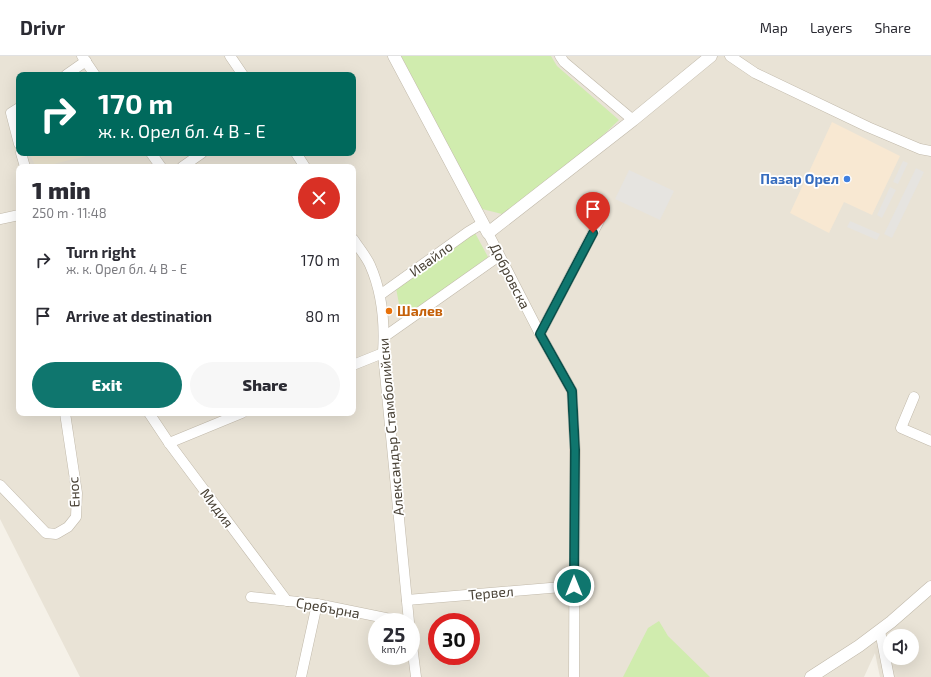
<!DOCTYPE html>
<html lang="en">
<head>
<meta charset="utf-8">
<style>
  :root { --surface:#fff; --page:#f7f7f7; --text:#2b2b33; --muted:#7c7c81; --line:#e1e1e2; --accent:#0f766e }
  body { margin:0; font-family:"Exo 2",sans-serif; background:var(--page); color:var(--text); height:100vh; display:flex; flex-direction:column; font-size:15px; white-space:nowrap }
  * { box-sizing:border-box; margin:0 }
  p { font-size:13px; color:var(--muted) }
  .icon { flex:none; width:22px; height:22px; fill:none; stroke:currentColor; stroke-width:2; stroke-linecap:round; stroke-linejoin:round }
  .map { position:relative; flex:1; overflow:hidden }
  .panel { position:absolute; left:16px; top:108px; width:340px; height:252px; display:flex; flex-direction:column; background:var(--surface); border-radius:8px; box-shadow:0 4px 16px #0002 }
  .panel>* { flex:none }
  .hud { position:absolute; left:16px; top:16px; width:340px; height:84px; border-radius:8px; box-shadow:0 4px 16px #0002; background:#00695c; color:#fff; overflow:hidden }
  .tools { position:absolute; left:883px; top:573px; display:grid; gap:8px }
  .tools a { display:grid; place-items:center; width:36px; height:36px; border-radius:50%; background:var(--surface); box-shadow:0 4px 16px #0002; font-size:20px }
  .speed { position:absolute; left:368px; top:557px; display:flex; gap:8px; font-size:20px; font-weight:700; text-align:center }
  .speed>* { display:grid; place-content:center; width:52px; height:52px; border-radius:50%; background:var(--surface); box-shadow:0 4px 16px #0002; line-height:1 }
  .speed small { font-size:10px; font-weight:400 }
  .speed .limit { border:6px solid #d22; background:#fff; color:#111 }
  .pin { position:absolute; display:grid; place-items:center; width:34px; height:34px; color:#fff; margin:-41px -17px; border-radius:50% 50% 50% 0; rotate:-45deg; box-shadow:0 0 4px #0007 }
  .pin .icon { rotate:45deg }
  .me { position:absolute; width:44px; margin:-22px; rotate:0deg; stroke-linejoin:round; filter:drop-shadow(0 0 3px #0008) }
  .turn { display:flex; align-items:center; gap:14px; height:84px; padding:0 16px; font-size:18px }
  .turn .icon { width:52px; height:52px; stroke-width:2.5 }
  .turn b { display:block; font-size:28px; line-height:34px }
  .round { display:grid; place-items:center; flex:none; width:42px; height:42px; border-radius:21px; background:var(--page) }
  .summary { display:flex; align-items:center; justify-content:space-between; height:68px; padding:0 16px }
  h1 { font-size:24px; font-weight:800; line-height:30px }
  .cta { display:flex; gap:8px; margin-top:auto; padding:8px 16px }
  .cta a { flex:1; height:46px; border-radius:24px; background:var(--accent); color:#fff; font-size:16px; font-weight:800; line-height:46px; text-align:center }
  .cta a+a { background:var(--page); color:var(--text) }
  ul { padding:0; list-style:none }
  li { display:flex; align-items:center; gap:12px; height:56px; padding:0 16px }
  li div { flex:1 }
  li b { display:block; font-size:15px }
  li em { font-style:normal }
  header { display:flex; align-items:center; gap:24px; box-sizing:border-box; height:56px; padding:0 20px; background:var(--surface); border-bottom:1px solid var(--line) }
  header strong { font-size:19px }
  nav { display:flex; gap:22px; margin-inline-start:auto; font-size:14px }
  .map>svg:first-child { display:block }
  .residential { fill:#e9e3d6; fill-rule:evenodd }
  .commercial { fill:#f8e8d2 }
  .education { fill:#efe7d1 }
  .green { fill:#d0ecae }
  .parking { fill:#e6e4e0 }
  .lines { fill:none; stroke-linecap:round; stroke-linejoin:round }
  .minor-casing { stroke:#c1b9aa; stroke-width:11 }
  .tertiary-casing { stroke:#c1b9aa; stroke-width:13 }
  .minor { stroke:#fff; stroke-width:10 }
  .tertiary { stroke:#fff; stroke-width:12 }
  .route-casing { stroke:#0a4d48; stroke-width:10 }
  .route { stroke:#0f766e; stroke-width:7 }
  .shop-dot { fill:#3f7fe0; stroke:#fff; stroke-width:1.5 }
  .food-dot { fill:#e8710a; stroke:#fff; stroke-width:1.5 }
  .labels { text-anchor:middle; stroke-width:3.5; stroke-linejoin:round; paint-order:stroke }
  .shop-label { font-size:14px; font-weight:bold; fill:#366cbe; stroke:#fff; text-anchor:end }
  .street-label { font-size:14px; fill:#494236; stroke:#fff }
  .food-label { font-size:14px; font-weight:bold; fill:#c56008; stroke:#fff; text-anchor:start }
</style>
</head>
<body>
<header>
<strong>Drivr</strong>
<nav><a>Map</a><a>Layers</a><a>Share</a></nav>
</header>
<div class="map">
<svg width="931" height="621" viewBox="0 0 931 621">
  <rect width="100%" height="100%" fill="#f5f1e8"/>
  <path class="residential" d="M 0,0 L 931,0 L 931,621 L 880,621 L 875,597 L 864,621 L 80,621 L 0,463 ZM 19,19 L 353,19 L 353,97 L 19,97 ZM 19,111 L 353,111 L 353,357 L 19,357 ZM 377,566 L 411,566 L 411,600 L 377,600 ZM 437,566 L 471,566 L 471,600 L 437,600 ZM 890,580 L 912,580 L 912,602 L 890,602 Z"/>
  <path class="commercial" d="M 832,66 L 900,100 L 872,159 L 844,146 L 829,177 L 790,157 Z"/>
  <path class="education" d="M 29,97 L 99,97 L 41,111 L 36,111 Z"/>
  <g class="green">
    <path d="M 401,0 L 551,0 L 557,10 L 619,64 L 581,100 L 502,158 L 482,153 Z"/>
    <path d="M 474,175 L 488,201 L 402,264 L 396,232 Z"/>
    <path d="M 659,565 L 668,580 L 710,621 L 623,621 L 648,572 Z"/>
  </g>
  <g class="parking">
    <path d="M 903,105 L 908,107 L 898,128 L 893,126 Z"/>
    <path d="M 916,112 L 924,116 L 892,182 L 884,178 Z"/>
    <path d="M 629,114 L 674,135 L 660,164 L 615,143 Z"/>
    <path d="M 890,131 L 896,134 L 882,162 L 877,159 Z"/>
    <path d="M 850,165 L 880,178 L 877,184 L 847,171 Z"/>
  </g>
  <g class="lines">
    <g class="minor-casing">
      <g id="minor">
        <path d="M 82,0 L 95,19"/>
        <path d="M 230,0 L 243,19"/>
        <path d="M 560,0 L 564,6 L 633,64"/>
        <path d="M 730,0 L 755,17 L 868,71 L 920,93 L 931,95"/>
        <path d="M 66,19 L 86,5"/>
        <path d="M 19,52 L 11,57 L 19,88"/>
        <path d="M 21,97 L 25,111"/>
        <path d="M 151,97 L 161,111"/>
        <path d="M 296,97 L 305,111"/>
        <path d="M 182,111 L 202,97"/>
        <path d="M 0,163 L 19,159"/>
        <path d="M 488,177 L 540,278 L 572,335 L 575,394 L 574,621"/>
        <path d="M 353,183 C 358,191 366,200 370,209 C 382,236 385,267 383,297 L 409,566"/>
        <path d="M 380,239 L 468,176 L 483,167"/>
        <path d="M 540,278 L 599,165 L 601,149"/>
        <path d="M 384,281 L 499,200"/>
        <path d="M 353,309 L 383,297"/>
        <path d="M 914,341 L 901,372 L 931,385"/>
        <path d="M 149,357 L 169,387 L 287,545"/>
        <path d="M 169,387 L 242,357"/>
        <path d="M 0,429 L 46,477 L 56,478 L 68,471 L 76,461 L 77,437 L 65,357"/>
        <path d="M 251,541 L 317,548 L 405,566"/>
        <path d="M 407,544 L 574,530"/>
        <path d="M 880,575 L 889,621"/>
        <path d="M 411,581 L 416,621"/>
        <path d="M 301,621 L 317,548"/>
      </g>
    </g>
    <g class="tertiary-casing">
      <g id="tertiary">
        <path d="M 394,0 L 488,177 L 633,64 L 711,0"/>
        <path d="M 811,621 L 859,590 L 891,566 L 931,531"/>
      </g>
    </g>
    <use href="#minor" class="minor"/>
    <use href="#tertiary" class="tertiary"/>
  </g>
  <g class="lines">
    <g class="route-casing">
      <path id="route" d="M 574,530 L 575,394 L 572,335 L 540,278 L 593,177"/>
    </g>
    <use href="#route" class="route"/>
  </g>
  <circle class="shop-dot" cx="847" cy="123" r="4"/>
  <circle class="food-dot" cx="389" cy="255" r="4"/>
  <g class="labels">
    <g class="shop-label">
      <text x="839" y="128">Пазар Орел</text>
    </g>
    <g class="street-label">
      <text transform="translate(431 203) rotate(-36)" y="5">Ивайло</text>
      <text transform="translate(510 220) rotate(63)" y="5">Добровска</text>
      <text transform="translate(391 371) rotate(-95)" y="5">Александър Стамболийски</text>
      <text transform="translate(74 436) rotate(-93)" y="5">Енос</text>
      <text transform="translate(217 452) rotate(53)" y="5">Мидия</text>
      <text transform="translate(491 537) rotate(-5)" y="5">Тервел</text>
      <text transform="translate(328 552) rotate(10)" y="5">Сребърна</text>
    </g>
    <g class="food-label">
      <text x="397" y="260">Шалев</text>
    </g>
  </g>
</svg>
<div class="tools">
<a><svg class="icon" aria-label="sound" viewBox="0 0 24 24"><path d="M4 9h4l5-4v14l-5-4H4zM17 9q2 3 0 6"/></svg></a>
</div>
<div class="speed"><div>25<small>km/h</small></div><div class="limit">30</div></div>
<div class="pin" style="left:593px;top:177px;background:#d93025"><svg class="icon" aria-label="arrive" viewBox="0 0 24 24"><path d="M6 21V4h12l-3 4 3 4H6"/></svg></div>
<svg class="me" style="left:574px;top:530px" viewBox="-20 -20 40 40"><circle r="17" fill="#0f766e" stroke="#fff" stroke-width="3"/><path d="M0-11L8 9 0 5-8 9z" fill="#fff"/></svg>
<div class="hud">
<div class="turn"><svg class="icon" aria-label="right" viewBox="0 0 24 24"><path d="M7 20v-9h11M14 6l5 5-5 5"/></svg><div><b>170 m</b>ж. к. Орел бл. 4 В - Е</div></div>
</div>
<section class="panel">
<div class="summary"><div><h1>1 min</h1><p>250 m · 11:48</p></div><a class="round" style="background:#d93025;color:#fff"><svg class="icon" aria-label="close" viewBox="0 0 24 24"><path d="M6 6l12 12M18 6L6 18"/></svg></a></div>
<ul>
<li><svg class="icon" aria-label="right" viewBox="0 0 24 24"><path d="M7 20v-9h11M14 6l5 5-5 5"/></svg><div><b>Turn right</b><p>ж. к. Орел бл. 4 В - Е</p></div><em>170 m</em></li>
<li><svg class="icon" aria-label="arrive" viewBox="0 0 24 24"><path d="M6 21V4h12l-3 4 3 4H6"/></svg><div><b>Arrive at destination</b></div><em>80 m</em></li>
</ul>
<div class="cta"><a>Exit</a><a>Share</a></div>
</section>
</div>
</body>
</html>
